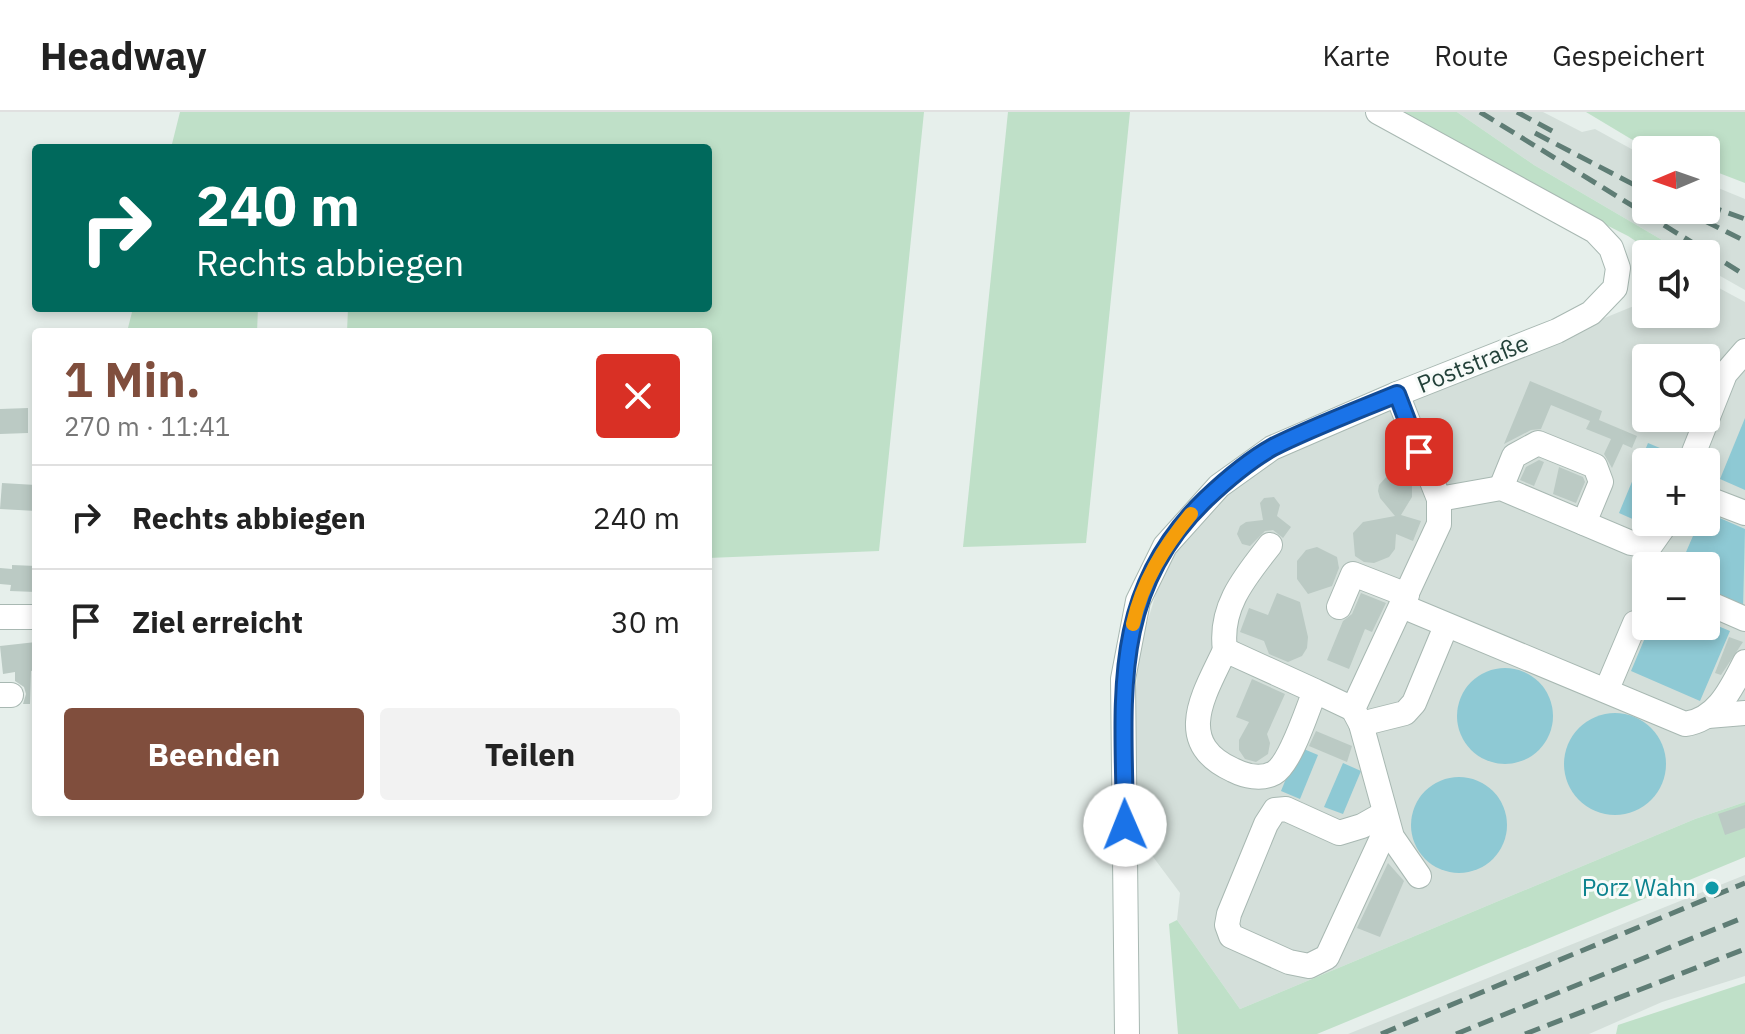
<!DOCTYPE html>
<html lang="de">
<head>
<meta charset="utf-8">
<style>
  :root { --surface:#fff; --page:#f2f2f2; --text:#222; --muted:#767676; --line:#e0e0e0; --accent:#804e3d }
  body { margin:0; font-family:"IBM Plex Sans",sans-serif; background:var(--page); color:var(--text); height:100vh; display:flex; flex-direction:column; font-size:30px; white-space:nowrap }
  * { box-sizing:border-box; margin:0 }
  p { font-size:26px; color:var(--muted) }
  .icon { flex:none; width:44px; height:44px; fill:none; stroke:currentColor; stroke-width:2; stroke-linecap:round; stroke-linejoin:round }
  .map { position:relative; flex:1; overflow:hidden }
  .drawer { position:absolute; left:32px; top:216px; width:680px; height:488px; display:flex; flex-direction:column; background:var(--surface); border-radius:8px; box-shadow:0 4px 12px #0003 }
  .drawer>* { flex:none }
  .banner { position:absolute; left:32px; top:32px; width:680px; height:168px; border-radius:8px; box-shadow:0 4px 12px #0003; background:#00695c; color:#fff; overflow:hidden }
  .needle { width:52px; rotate:268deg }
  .buttons { position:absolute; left:1632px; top:24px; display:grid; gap:16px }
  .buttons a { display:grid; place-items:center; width:88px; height:88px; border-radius:8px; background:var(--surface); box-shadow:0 4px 12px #0003; font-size:40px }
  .pin { position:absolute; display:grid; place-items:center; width:68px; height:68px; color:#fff; margin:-34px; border-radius:16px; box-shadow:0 4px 12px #0006 }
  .me { position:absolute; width:88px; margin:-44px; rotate:359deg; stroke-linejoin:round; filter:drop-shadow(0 0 6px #0008) }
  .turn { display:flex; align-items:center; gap:28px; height:168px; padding:0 32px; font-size:36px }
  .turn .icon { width:104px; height:104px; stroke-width:2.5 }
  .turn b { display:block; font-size:56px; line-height:68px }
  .round { display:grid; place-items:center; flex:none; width:84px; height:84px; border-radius:8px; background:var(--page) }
  .overview { display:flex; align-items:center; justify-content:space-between; height:136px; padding:0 32px }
  h1 { font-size:48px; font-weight:800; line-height:60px; color:var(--accent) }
  .primary-button { display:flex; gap:16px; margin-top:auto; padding:16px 32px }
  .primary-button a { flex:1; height:92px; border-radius:8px; background:var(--accent); color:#fff; font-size:32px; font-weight:800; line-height:92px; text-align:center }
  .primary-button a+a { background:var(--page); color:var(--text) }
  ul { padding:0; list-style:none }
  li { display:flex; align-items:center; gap:24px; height:104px; padding:0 32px; border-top:2px solid var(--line) }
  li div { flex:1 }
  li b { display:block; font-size:30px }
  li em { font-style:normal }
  header { display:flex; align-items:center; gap:48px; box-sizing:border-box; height:112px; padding:0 40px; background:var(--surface); border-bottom:2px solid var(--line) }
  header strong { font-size:38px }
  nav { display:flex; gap:44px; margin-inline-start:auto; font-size:28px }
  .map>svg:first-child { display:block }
  .built { fill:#d4dfda; fill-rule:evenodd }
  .green { fill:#bfe0c8 }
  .water { fill:#8ec9d4 }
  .building { fill:#bbcac4 }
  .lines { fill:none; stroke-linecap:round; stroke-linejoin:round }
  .minor-casing { stroke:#a8b8b2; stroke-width:26 }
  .minor { stroke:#fff; stroke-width:24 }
  .rail { stroke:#5f7d75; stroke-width:5; stroke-dasharray:16 8; stroke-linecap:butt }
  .route-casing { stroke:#114b97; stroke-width:20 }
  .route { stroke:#1a73e8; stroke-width:14 }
  .slow { stroke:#f59e0b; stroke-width:14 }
  .culture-dot { fill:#0f9aa8; stroke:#f7fbf9; stroke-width:3 }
  .labels { text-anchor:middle; stroke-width:6; stroke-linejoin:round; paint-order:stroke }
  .street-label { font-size:24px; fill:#24423a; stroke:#f7fbf9 }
  .culture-label { font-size:24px; fill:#0d838f; stroke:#f7fbf9; text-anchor:end }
</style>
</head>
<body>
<header>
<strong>Headway</strong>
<nav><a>Karte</a><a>Route</a><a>Gespeichert</a></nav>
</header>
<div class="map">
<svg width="1745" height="922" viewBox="0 0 1745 922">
  <rect width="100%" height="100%" fill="#e6efeb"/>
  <g class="built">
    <path d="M 1457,0 L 1543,0 L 1582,20 L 1595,17 L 1646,45 L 1646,98 L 1706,98 L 1706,71 L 1745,87 L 1745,178 L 1706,156 L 1706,142 L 1686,142 L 1534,53 Z"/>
    <path d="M 1706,169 L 1745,190 L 1745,690 L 1695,707 L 1240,897 L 1177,808 L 1180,781 L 1136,722 L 1136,578 L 1139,538 L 1159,471 L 1169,450 L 1207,399 L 1248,362 L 1321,322 L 1646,189 L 1646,202 L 1706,202 ZM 1646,246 L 1706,246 L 1706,306 L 1646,306 ZM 1646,350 L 1706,350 L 1706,410 L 1646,410 ZM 1646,454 L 1706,454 L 1706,514 L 1646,514 Z"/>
    <path d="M 1745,763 L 1745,864 L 1662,890 L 1589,922 L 1348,922 Z"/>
  </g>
  <g class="green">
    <path d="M 180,0 L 924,0 L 879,439 L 708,446 L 708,220 L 347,220 L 348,196 L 708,196 L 708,36 L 171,36 Z"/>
    <path d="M 1008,0 L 1130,0 L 1086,431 L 963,435 Z"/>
    <path d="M 1397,0 L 1457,0 L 1534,53 L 1686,142 L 1655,142 L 1628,124 L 1506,62 Z"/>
    <path d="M 1586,0 L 1745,0 L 1745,71 L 1706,56 L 1706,38 L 1659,38 L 1631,27 Z"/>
    <path d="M 133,196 L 258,196 L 257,220 L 127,220 Z"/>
    <path d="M 1745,690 L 1745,745 L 1317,922 L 1178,922 L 1169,812 L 1177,808 L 1240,897 L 1695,707 Z"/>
    <path d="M 1745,871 L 1745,922 L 1616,922 L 1618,913 Z"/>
  </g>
  <g class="water">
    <path d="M 1745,306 L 1745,378 L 1720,367 Z"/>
    <path d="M 1648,331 L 1667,339 L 1662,350 L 1646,350 L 1646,388 L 1637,409 L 1619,401 Z"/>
    <path d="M 1706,400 L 1745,417 L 1743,498 L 1706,482 L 1706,454 L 1680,454 L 1699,410 L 1706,410 Z"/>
    <path d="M 1706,509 L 1730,519 L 1700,589 L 1631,559 L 1650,514 L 1706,514 Z"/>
    <circle cx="1505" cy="604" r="48"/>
    <circle cx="1615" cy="652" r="51"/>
    <path d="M 1299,635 L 1318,643 L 1300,687 L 1281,679 Z"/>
    <path d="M 1343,651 L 1361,659 L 1343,702 L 1324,695 Z"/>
    <circle cx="1459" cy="713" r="48"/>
  </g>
  <g class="building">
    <path d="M 1530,269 L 1602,299 L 1599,308 L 1637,324 L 1632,336 L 1623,332 L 1612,356 L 1604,342 L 1611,327 L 1586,317 L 1590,309 L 1551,293 L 1541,317 L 1531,318 L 1504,332 Z"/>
    <path d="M 28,296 L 28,321 L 0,322 L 0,297 Z"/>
    <path d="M 1539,348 L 1544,350 L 1534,374 L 1520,368 L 1526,355 Z"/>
    <path d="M 1559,355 L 1583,365 L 1585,370 L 1576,391 L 1553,382 Z"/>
    <path d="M 1389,362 L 1402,362 L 1412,371 L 1412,385 L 1401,403 L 1421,409 L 1413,429 L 1396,422 L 1395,437 L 1389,445 L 1374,451 L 1364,450 L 1355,444 L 1353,421 L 1363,410 L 1395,404 L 1380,386 L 1378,379 L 1379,373 Z"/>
    <path d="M 2,371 L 36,373 L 36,399 L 0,397 Z"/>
    <path d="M 1274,385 L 1280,393 L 1277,404 L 1291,415 L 1283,426 L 1273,418 L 1265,419 L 1250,434 L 1242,432 L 1237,422 L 1240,414 L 1246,410 L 1263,408 L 1260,391 L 1264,386 Z"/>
    <path d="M 1317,435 L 1337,445 L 1339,456 L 1332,474 L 1308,482 L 1297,467 L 1297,449 L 1306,438 Z"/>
    <path d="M 12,453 L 36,454 L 36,480 L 10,479 L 11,473 L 0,472 L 0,456 L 12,457 Z"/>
    <path d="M 1277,481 L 1300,490 L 1308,525 L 1307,536 L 1302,544 L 1288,550 L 1269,542 L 1264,529 L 1240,520 L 1249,496 L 1268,503 Z"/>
    <path d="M 1361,481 L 1386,491 L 1372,520 L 1365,517 L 1349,557 L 1327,548 L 1343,509 L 1352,502 Z"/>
    <path d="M 1729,525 L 1743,530 L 1721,563 L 1715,561 Z"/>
    <path d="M 36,530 L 36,558 L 31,559 L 30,592 L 23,592 L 26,582 L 24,575 L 15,569 L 15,560 L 3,562 L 0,534 Z"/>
    <path d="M 1252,567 L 1285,582 L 1267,622 L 1270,631 L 1268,642 L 1256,650 L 1245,647 L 1239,638 L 1239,628 L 1249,610 L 1236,605 Z"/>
    <path d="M 1316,619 L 1352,634 L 1347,650 L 1309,634 Z"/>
    <path d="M 1745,693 L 1745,716 L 1725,723 L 1718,702 Z"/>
    <path d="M 1388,751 L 1404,769 L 1380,825 L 1357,816 Z"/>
  </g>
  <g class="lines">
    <g class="minor-casing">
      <g id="minor">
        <path d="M 1397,282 L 1439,387 L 1439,412 L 1353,597 L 1361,612 L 1392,725 L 1419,764"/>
        <path d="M 1690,350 L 1725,262 L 1745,239"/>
        <path d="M 1501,376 L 1514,344 L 1538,331 L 1595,354 L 1601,370 L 1584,411"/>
        <path d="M 1439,387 L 1501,376 L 1631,431 L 1650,434 L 1667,410"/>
        <path d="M 1711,388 L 1745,401"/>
        <path d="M 1706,490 L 1745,507"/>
        <path d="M 1402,494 L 1685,612 C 1717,608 1731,577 1745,550"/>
        <path d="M 1339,495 L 1353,462 L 1407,483"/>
        <path d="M 0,505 L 36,505"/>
        <path d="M 1225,538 C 1219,495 1245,465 1270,433"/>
        <path d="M 1607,577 L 1635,511"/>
        <path d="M 1315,579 L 1225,538 C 1205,581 1172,630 1233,658 C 1245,664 1261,668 1274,661 C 1291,651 1307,598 1315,579 L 1353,597"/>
        <path d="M 0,583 L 11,583"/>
        <path d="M 1708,604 L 1745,601"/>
        <path d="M 1361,612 L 1405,601 L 1414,591 L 1446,514"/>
        <path d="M 1385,701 L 1362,714 L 1339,721 L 1286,697 L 1275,698 L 1266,712 L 1229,802 L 1227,813 L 1231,824 L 1289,850 L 1309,854 L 1327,845 L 1388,713"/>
        <path d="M 1127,922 L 1123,567 L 1138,489 L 1165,434 L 1219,374 L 1272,336 L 1397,282 L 1557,219 L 1591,201 L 1615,176 L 1618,156 L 1611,136 L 1595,119 L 1378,0"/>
      </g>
    </g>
    <use href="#minor" class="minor"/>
    <g class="rail">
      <path d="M 1480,0 L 1745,163"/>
      <path d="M 1517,0 L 1554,20"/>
      <path d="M 1535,21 L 1646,79"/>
      <path d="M 1706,93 L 1745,107"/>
      <path d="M 1683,98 L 1745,129"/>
      <path d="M 1381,922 L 1745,771"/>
      <path d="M 1456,922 L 1745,805"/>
      <path d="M 1525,922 L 1745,837"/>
    </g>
  </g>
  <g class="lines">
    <g class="route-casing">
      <path id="route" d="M 1125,713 C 1124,589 1108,481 1206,387 C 1226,368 1248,349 1273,335 C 1313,315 1356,299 1397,282 L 1419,340"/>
    </g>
    <use href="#route" class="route"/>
    <path class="slow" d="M 1133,512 C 1142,470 1164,435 1191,402"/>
  </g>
  <circle class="culture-dot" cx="1712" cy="776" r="8"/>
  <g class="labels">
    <g class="street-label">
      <text transform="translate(1473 252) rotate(-22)" y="8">Poststraße</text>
    </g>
    <g class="culture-label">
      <text x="1696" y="784">Porz Wahn</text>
    </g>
  </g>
</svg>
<div class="buttons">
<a><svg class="needle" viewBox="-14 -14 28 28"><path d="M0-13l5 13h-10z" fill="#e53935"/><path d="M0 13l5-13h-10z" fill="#767676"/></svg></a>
<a><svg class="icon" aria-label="sound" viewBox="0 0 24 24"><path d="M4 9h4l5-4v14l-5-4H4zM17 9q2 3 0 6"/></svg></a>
<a><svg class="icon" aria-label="search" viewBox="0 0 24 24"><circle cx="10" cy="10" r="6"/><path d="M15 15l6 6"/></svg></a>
<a>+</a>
<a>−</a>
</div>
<div class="pin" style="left:1419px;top:340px;background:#d93025"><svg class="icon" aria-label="arrive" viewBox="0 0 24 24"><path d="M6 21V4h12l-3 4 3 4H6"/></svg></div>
<svg class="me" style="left:1125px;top:713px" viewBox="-20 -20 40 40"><circle r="19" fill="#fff"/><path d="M0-13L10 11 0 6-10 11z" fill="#1a73e8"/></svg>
<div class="banner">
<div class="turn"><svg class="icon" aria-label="right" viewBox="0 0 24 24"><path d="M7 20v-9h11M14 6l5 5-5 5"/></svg><div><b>240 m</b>Rechts abbiegen</div></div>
</div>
<section class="drawer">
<div class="overview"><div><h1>1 Min.</h1><p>270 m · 11:41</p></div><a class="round" style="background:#d93025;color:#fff"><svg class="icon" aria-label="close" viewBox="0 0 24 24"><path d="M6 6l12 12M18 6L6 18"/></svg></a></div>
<ul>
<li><svg class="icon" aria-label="right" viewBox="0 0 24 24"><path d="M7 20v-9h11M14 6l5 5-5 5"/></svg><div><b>Rechts abbiegen</b></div><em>240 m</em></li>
<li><svg class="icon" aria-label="arrive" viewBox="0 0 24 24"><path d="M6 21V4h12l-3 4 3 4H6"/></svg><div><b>Ziel erreicht</b></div><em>30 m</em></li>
</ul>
<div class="primary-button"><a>Beenden</a><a>Teilen</a></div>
</section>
</div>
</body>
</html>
